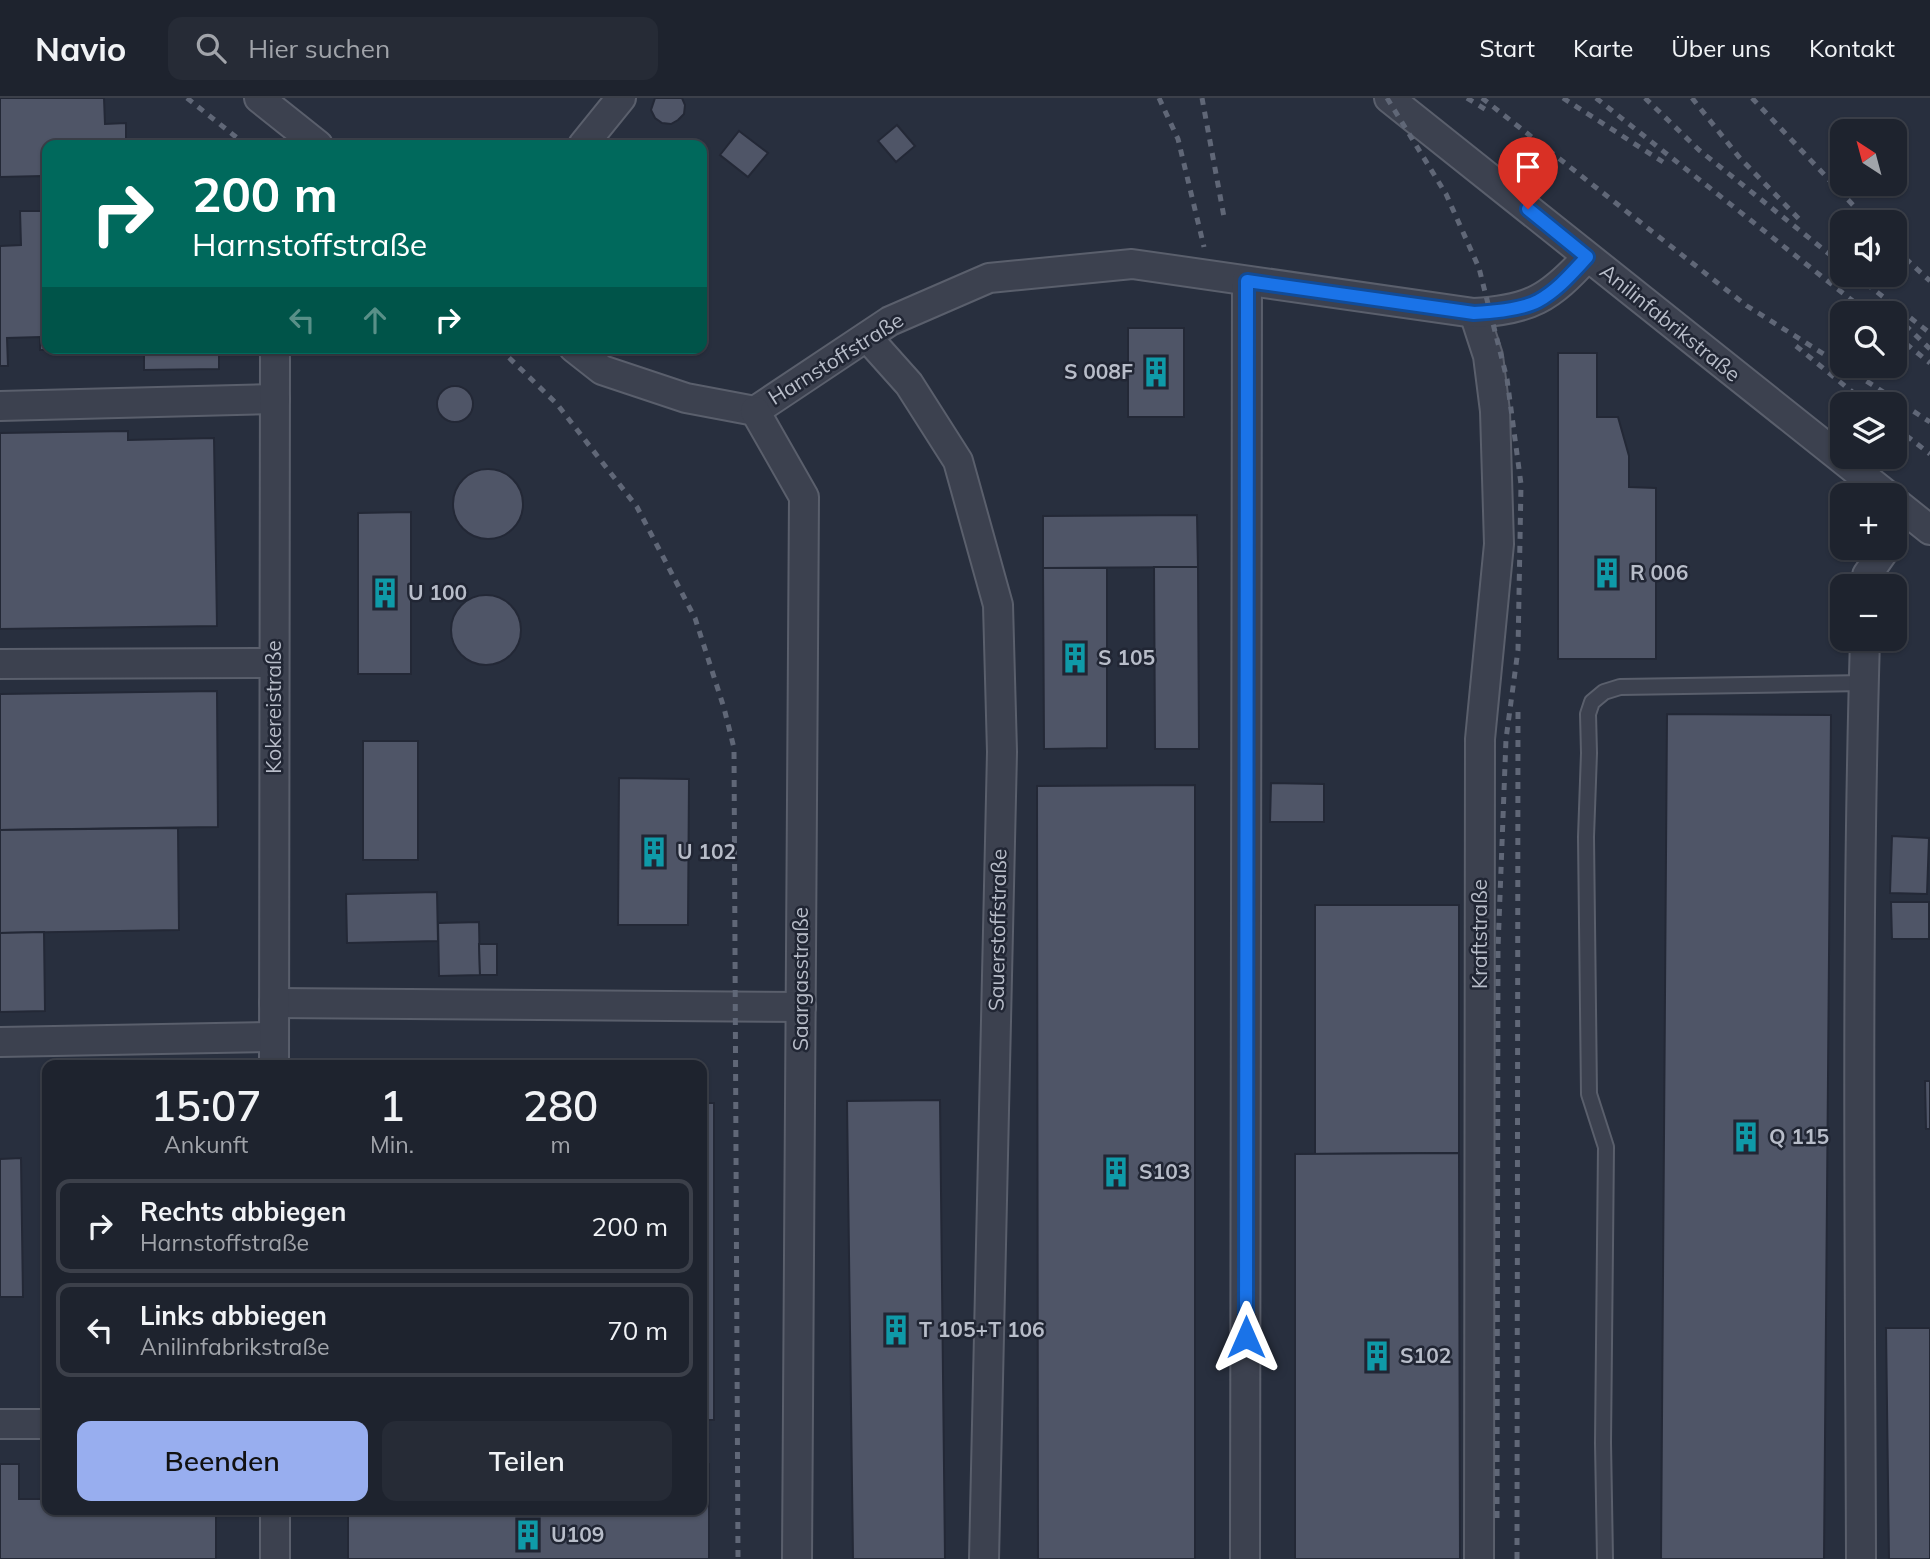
<!DOCTYPE html>
<html lang="de">
<head>
<meta charset="utf-8">
<style>
  :root { --surface:#1e232e; --page:#262b36; --text:#f1f3f6; --muted:#a1a4aa; --line:#3c404a; --accent:#98aeef }
  body { margin:0; font-family:Mulish,sans-serif; background:var(--page); color:var(--text); height:100vh; display:flex; flex-direction:column; font-size:26px; white-space:nowrap }
  * { box-sizing:border-box; margin:0 }
  p { font-size:23px; color:var(--muted) }
  .icon { flex:none; width:38px; height:38px; fill:none; stroke:currentColor; stroke-width:2; stroke-linecap:round; stroke-linejoin:round }
  .map { position:relative; flex:1; overflow:hidden }
  .drawer { position:absolute; left:42px; top:962px; width:665px; height:455px; display:flex; flex-direction:column; background:var(--surface); border-radius:14px; box-shadow:0 2px 5px #0004,0 0 0 2px var(--line) }
  .drawer>* { flex:none }
  .hud { position:absolute; left:42px; top:42px; width:665px; height:214px; border-radius:14px; box-shadow:0 2px 5px #0004,0 0 0 2px var(--line); background:#00695c; color:#fff; overflow:hidden }
  .needle { width:46px; rotate:324deg }
  .fabs { position:absolute; left:1830px; top:21px; display:grid; gap:14px }
  .fabs a { display:grid; place-items:center; width:77px; height:77px; border-radius:14px; background:var(--surface); box-shadow:0 2px 5px #0004,0 0 0 2px var(--line); font-size:35px }
  .pin { position:absolute; display:grid; place-items:center; width:60px; height:60px; color:#fff; margin:-72px -30px; border-radius:50% 50% 50% 0; rotate:-45deg; box-shadow:0 0 7px #0007 }
  .pin .icon { rotate:45deg }
  .me { position:absolute; width:77px; margin:-38px; rotate:0deg; stroke-linejoin:round; filter:drop-shadow(0 0 5px #0008) }
  .turn { display:flex; align-items:center; gap:24px; height:147px; padding:0 35px; font-size:32px }
  .turn .icon { width:91px; height:91px; stroke-width:2.5 }
  .turn b { display:block; font-size:49px; line-height:60px }
  .lanes { display:flex; align-items:center; height:66px; padding:0 35px; background:#0003; justify-content:center; gap:35px; direction:ltr }
  .lanes .off { opacity:.35 }
  .eta { display:flex; justify-content:space-evenly; align-items:center; height:119px; text-align:center }
  .eta b { font-size:42px; font-weight:600; line-height:49px }
  .action { display:flex; gap:14px; margin-top:auto; padding:14px 35px }
  .action a { flex:1; height:80px; border-radius:14px; background:var(--accent); color:#111; font-size:28px; font-weight:600; line-height:80px; text-align:center }
  .action a+a { background:var(--page); color:var(--text) }
  ul { padding:0; list-style:none }
  li { display:flex; align-items:center; gap:21px; height:94px; margin:0 14px 10px; padding:0 21px; border:4px solid var(--line); border-radius:14px }
  li div { flex:1 }
  li b { display:block; font-size:26px }
  li em { font-style:normal }
  header { display:flex; align-items:center; gap:42px; box-sizing:border-box; height:98px; padding:0 35px; background:var(--surface); border-bottom:2px solid var(--line) }
  header strong { font-size:33px }
  nav { display:flex; gap:38px; margin-inline-start:auto; font-size:24px }
  .search { width:490px; height:63px; background:var(--page); display:flex; align-items:center; gap:18px; box-sizing:border-box; padding:0 24px; border-radius:14px; color:var(--muted); font-size:26px }
  .map>svg:first-child { display:block }
  .building { fill:#4f5567; stroke:#232836; stroke-width:2 }
  .lines { fill:none; stroke-linecap:round; stroke-linejoin:round }
  .service-casing { stroke:#5a5f6c; stroke-width:18 }
  .minor-casing { stroke:#5a5f6c; stroke-width:32 }
  .service { stroke:#3c414f; stroke-width:14 }
  .minor { stroke:#3c414f; stroke-width:28 }
  .rail { stroke:#606777; stroke-width:5; stroke-dasharray:7 7; stroke-linecap:butt }
  .route-casing { stroke:#114b97; stroke-width:18 }
  .route { stroke:#1a73e8; stroke-width:12 }
  .labels { text-anchor:middle; stroke-width:5; stroke-linejoin:round; paint-order:stroke }
  .street-label { font-size:21px; fill:#b8bdc9; stroke:#212634 }
  .poi-label { font-size:21px; font-weight:bold; fill:#b8bdc9; stroke:#212634; text-anchor:start }
</style>
</head>
<body>
<header>
<strong>Navio</strong>
<div class="search"><svg class="icon" aria-label="search" viewBox="0 0 24 24"><circle cx="10" cy="10" r="6"/><path d="M15 15l6 6"/></svg>Hier suchen</div>
<nav><a>Start</a><a>Karte</a><a>Über uns</a><a>Kontakt</a></nav>
</header>
<div class="map">
<svg width="1930" height="1461" viewBox="0 0 1930 1461">
  <rect width="100%" height="100%" fill="#282f3e"/>
  <g class="building">
    <path d="M 0,0 L 104,0 L 105,26 L 126,25 L 126,47 L 47,47 L 47,250 L 219,250 L 219,271 L 144,272 L 144,250 L 40,252 L 40,239 L 7,240 L 8,268 L 0,268 L 0,148 L 21,147 L 20,113 L 42,113 L 42,78 L 0,79 Z"/>
    <path d="M 655,0 L 682,0 L 685,7 L 684,16 L 678,22 L 671,26 L 662,25 L 655,20 L 651,12 Z"/>
    <path d="M 897,27 L 915,48 L 896,64 L 878,43 Z"/>
    <path d="M 739,33 L 768,55 L 748,79 L 720,57 Z"/>
    <rect x="1128" y="230" width="56" height="89"/>
    <path d="M 1558,255 L 1597,255 L 1597,319 L 1618,319 L 1629,358 L 1629,389 L 1656,390 L 1656,561 L 1558,561 Z"/>
    <circle cx="455" cy="306" r="18"/>
    <path d="M 128,333 L 128,342 L 214,340 L 217,528 L 0,531 L 0,335 Z"/>
    <circle cx="488" cy="406" r="35"/>
    <path d="M 411,414 L 411,576 L 358,576 L 358,415 Z"/>
    <path d="M 1197,417 L 1198,469 L 1043,470 L 1043,418 Z"/>
    <path d="M 1154,469 L 1198,469 L 1199,651 L 1155,651 Z"/>
    <path d="M 1043,470 L 1107,470 L 1107,650 L 1044,651 Z"/>
    <circle cx="486" cy="532" r="35"/>
    <path d="M 217,593 L 218,729 L 0,732 L 0,596 Z"/>
    <path d="M 1667,616 L 1831,617 L 1824,1461 L 1661,1461 Z"/>
    <rect x="363" y="643" width="55" height="119"/>
    <path d="M 619,680 L 689,681 L 688,827 L 618,827 Z"/>
    <path d="M 1271,685 L 1324,686 L 1324,724 L 1270,724 Z"/>
    <path d="M 1195,687 L 1195,1461 L 1038,1461 L 1037,688 Z"/>
    <path d="M 178,730 L 179,832 L 0,835 L 0,732 Z"/>
    <path d="M 1892,738 L 1929,740 L 1927,796 L 1890,795 Z"/>
    <path d="M 437,794 L 438,843 L 347,845 L 346,796 Z"/>
    <path d="M 1891,804 L 1929,804 L 1929,841 L 1892,841 Z"/>
    <path d="M 1315,807 L 1459,807 L 1459,1055 L 1315,1056 Z"/>
    <path d="M 479,824 L 480,877 L 439,878 L 438,825 Z"/>
    <path d="M 44,834 L 45,913 L 0,914 L 0,835 Z"/>
    <path d="M 479,846 L 497,846 L 497,877 L 480,877 Z"/>
    <path d="M 1925,983 L 1930,983 L 1930,1031 L 1926,1031 Z"/>
    <path d="M 940,1002 L 945,1461 L 853,1461 L 847,1003 Z"/>
    <rect x="702" y="1005" width="12" height="317"/>
    <path d="M 1459,1055 L 1460,1461 L 1295,1461 L 1295,1056 Z"/>
    <path d="M 21,1060 L 23,1199 L 0,1199 L 0,1061 Z"/>
    <path d="M 1886,1230 L 1930,1230 L 1930,1461 L 1889,1461 Z"/>
    <path d="M 45,1353 L 47,1353 L 47,1412 L 119,1412 L 119,1415 L 143,1415 L 143,1412 L 216,1412 L 216,1461 L 0,1461 L 0,1366 L 19,1366 L 19,1401 L 45,1401 Z"/>
    <path d="M 702,1366 L 709,1366 L 709,1461 L 348,1461 L 348,1412 L 702,1412 Z"/>
  </g>
  <g class="lines">
    <g class="service-casing">
      <path id="service" d="M 1605,1461 L 1603,1345 L 1606,1049 L 1589,996 L 1586,739 L 1589,655 L 1588,616 L 1592,604 L 1604,594 L 1620,589 L 1864,585"/>
    </g>
    <g class="minor-casing">
      <g id="minor">
        <path d="M 259,0 L 318,47"/>
        <path d="M 1389,0 L 1887,397"/>
        <path d="M 583,47 L 621,0"/>
        <path d="M 1474,215 L 1488,258 L 1495,313 L 1499,446 L 1480,641 L 1479,1461"/>
        <path d="M 867,239 L 909,286 L 958,363 L 998,507 L 1002,654 L 984,1461"/>
        <path d="M 574,250 L 602,272 L 686,300 L 755,313 L 890,223 L 989,180 L 1132,166 L 1474,215 C 1530,212 1550,200 1587,159"/>
        <path d="M 0,308 L 275,301"/>
        <path d="M 755,313 L 804,399 L 797,1461"/>
        <path d="M 1895,404 L 1930,432"/>
        <path d="M 1866,488 L 1867,477 L 1886,450"/>
        <path d="M 0,566 L 274,565"/>
        <path d="M 274,905 L 801,909"/>
        <path d="M 0,944 L 274,939"/>
        <path d="M 274,968 L 275,250"/>
        <path d="M 0,1326 L 47,1326"/>
        <path d="M 275,1412 L 275,1461"/>
        <path d="M 1245,1461 L 1247,183"/>
        <path d="M 1861,1461 C 1860,1154 1856,847 1865,541"/>
      </g>
    </g>
    <use href="#service" class="service"/>
    <use href="#minor" class="minor"/>
    <g class="rail">
      <path d="M 187,0 L 246,47"/>
      <path d="M 1159,0 L 1178,41 L 1204,149"/>
      <path d="M 1202,0 L 1224,119"/>
      <path d="M 1387,0 L 1446,96 L 1479,170 L 1507,281 L 1521,386 L 1518,552 L 1506,641 L 1498,850 L 1497,1423"/>
      <path d="M 1467,0 L 1488,13"/>
      <path d="M 1482,0 L 1747,208 L 1843,268"/>
      <path d="M 1563,0 L 1663,64"/>
      <path d="M 1596,0 L 1868,215"/>
      <path d="M 1645,0 L 1699,52 L 1843,167"/>
      <path d="M 1692,0 L 1739,59 L 1801,123"/>
      <path d="M 1752,0 L 1869,124"/>
      <path d="M 1895,151 L 1930,183"/>
      <path d="M 1855,177 L 1930,235"/>
      <path d="M 1905,227 L 1930,251"/>
      <path d="M 1895,237 L 1930,265"/>
      <path d="M 1796,248 L 1867,306"/>
      <path d="M 499,250 L 557,306 L 637,409 L 695,520 L 724,610 L 734,650 L 738,1461"/>
      <path d="M 1843,268 L 1930,324"/>
      <path d="M 1895,329 L 1930,356"/>
      <path d="M 1517,1461 L 1518,612"/>
    </g>
  </g>
  <g class="lines">
    <g class="route-casing">
      <path id="route" d="M 1246,1239 L 1247,183 L 1474,215 C 1492,214 1523,211 1538,203 C 1558,192 1572,175 1587,159 L 1528,111"/>
    </g>
    <use href="#route" class="route"/>
  </g>
  <defs>
    <g id="building-bare" transform="scale(2.415)"><path d="M-4-6H4V6H1V3H-1V6H-4ZM-2.5-4.3h1.7v1.8h-1.7ZM.8-4.3h1.7v1.8H.8ZM-2.5-1h1.7V.8h-1.7ZM.8-1h1.7V.8H.8Z" fill="#0f9aa8" stroke="#212634" stroke-width="2.5" paint-order="stroke"/></g>
  </defs>
  <g fill-rule="evenodd">
    <use href="#building-bare" x="1156" y="274"/>
    <use href="#building-bare" x="1607" y="475"/>
    <use href="#building-bare" x="385" y="495"/>
    <use href="#building-bare" x="1075" y="560"/>
    <use href="#building-bare" x="654" y="754"/>
    <use href="#building-bare" x="1746" y="1039"/>
    <use href="#building-bare" x="1116" y="1074"/>
    <use href="#building-bare" x="896" y="1232"/>
    <use href="#building-bare" x="1377" y="1258"/>
    <use href="#building-bare" x="528" y="1437"/>
  </g>
  <g class="labels">
    <g class="street-label">
      <text transform="translate(1670 225) rotate(39)" y="7">Anilinfabrikstraße</text>
      <text transform="translate(836 261) rotate(-32)" y="7">Harnstoffstraße</text>
      <text transform="translate(274 609) rotate(-90)" y="7">Kokereistraße</text>
      <text transform="translate(998 832) rotate(-89)" y="7">Sauerstoffstraße</text>
      <text transform="translate(1480 836) rotate(-90)" y="7">Kraftstraße</text>
      <text transform="translate(801 881) rotate(-90)" y="7">Saargasstraße</text>
    </g>
    <g class="poi-label">
      <text x="1133" y="281" text-anchor="end">S 008F</text>
      <text x="1630" y="482">R 006</text>
      <text x="408" y="502">U 100</text>
      <text x="1098" y="567">S 105</text>
      <text x="677" y="761">U 102</text>
      <text x="1769" y="1046">Q 115</text>
      <text x="1139" y="1081">S103</text>
      <text x="919" y="1239">T 105+T 106</text>
      <text x="1400" y="1265">S102</text>
      <text x="551" y="1444">U109</text>
    </g>
  </g>
</svg>
<div class="fabs">
<a><svg class="needle" viewBox="-14 -14 28 28"><path d="M0-13l5 13h-10z" fill="#e53935"/><path d="M0 13l5-13h-10z" fill="#a1a4aa"/></svg></a>
<a><svg class="icon" aria-label="sound" viewBox="0 0 24 24"><path d="M4 9h4l5-4v14l-5-4H4zM17 9q2 3 0 6"/></svg></a>
<a><svg class="icon" aria-label="search" viewBox="0 0 24 24"><circle cx="10" cy="10" r="6"/><path d="M15 15l6 6"/></svg></a>
<a><svg class="icon" aria-label="layers" viewBox="0 0 24 24"><path d="M12 4l9 5-9 5-9-5zM3 14l9 5 9-5"/></svg></a>
<a>+</a>
<a>−</a>
</div>
<div class="pin" style="left:1528px;top:111px;background:#d93025"><svg class="icon" aria-label="arrive" viewBox="0 0 24 24"><path d="M6 21V4h12l-3 4 3 4H6"/></svg></div>
<svg class="me" style="left:1246px;top:1239px" viewBox="-20 -20 40 40"><path d="M0-17L14 15 0 8-14 15z" fill="#1a73e8" stroke="#fff" stroke-width="4"/></svg>
<div class="hud">
<div class="turn"><svg class="icon" aria-label="right" viewBox="0 0 24 24"><path d="M7 20v-9h11M14 6l5 5-5 5"/></svg><div><b>200 m</b>Harnstoffstraße</div></div>
<div class="lanes"><svg class="icon off" aria-label="left" viewBox="0 0 24 24"><path d="M17 20v-9H6M10 6l-5 5 5 5"/></svg><svg class="icon off" aria-label="ahead" viewBox="0 0 24 24"><path d="M12 20V5M6 11l6-6 6 6"/></svg><svg class="icon" aria-label="right" viewBox="0 0 24 24"><path d="M7 20v-9h11M14 6l5 5-5 5"/></svg></div>
</div>
<section class="drawer">
<div class="eta">
<div><b>15:07</b><p>Ankunft</p></div>
<div><b>1</b><p>Min.</p></div>
<div><b>280</b><p>m</p></div>
</div>
<ul>
<li><svg class="icon" aria-label="right" viewBox="0 0 24 24"><path d="M7 20v-9h11M14 6l5 5-5 5"/></svg><div><b>Rechts abbiegen</b><p>Harnstoffstraße</p></div><em>200 m</em></li>
<li><svg class="icon" aria-label="left" viewBox="0 0 24 24"><path d="M17 20v-9H6M10 6l-5 5 5 5"/></svg><div><b>Links abbiegen</b><p>Anilinfabrikstraße</p></div><em>70 m</em></li>
</ul>
<div class="action"><a>Beenden</a><a>Teilen</a></div>
</section>
</div>
</body>
</html>
